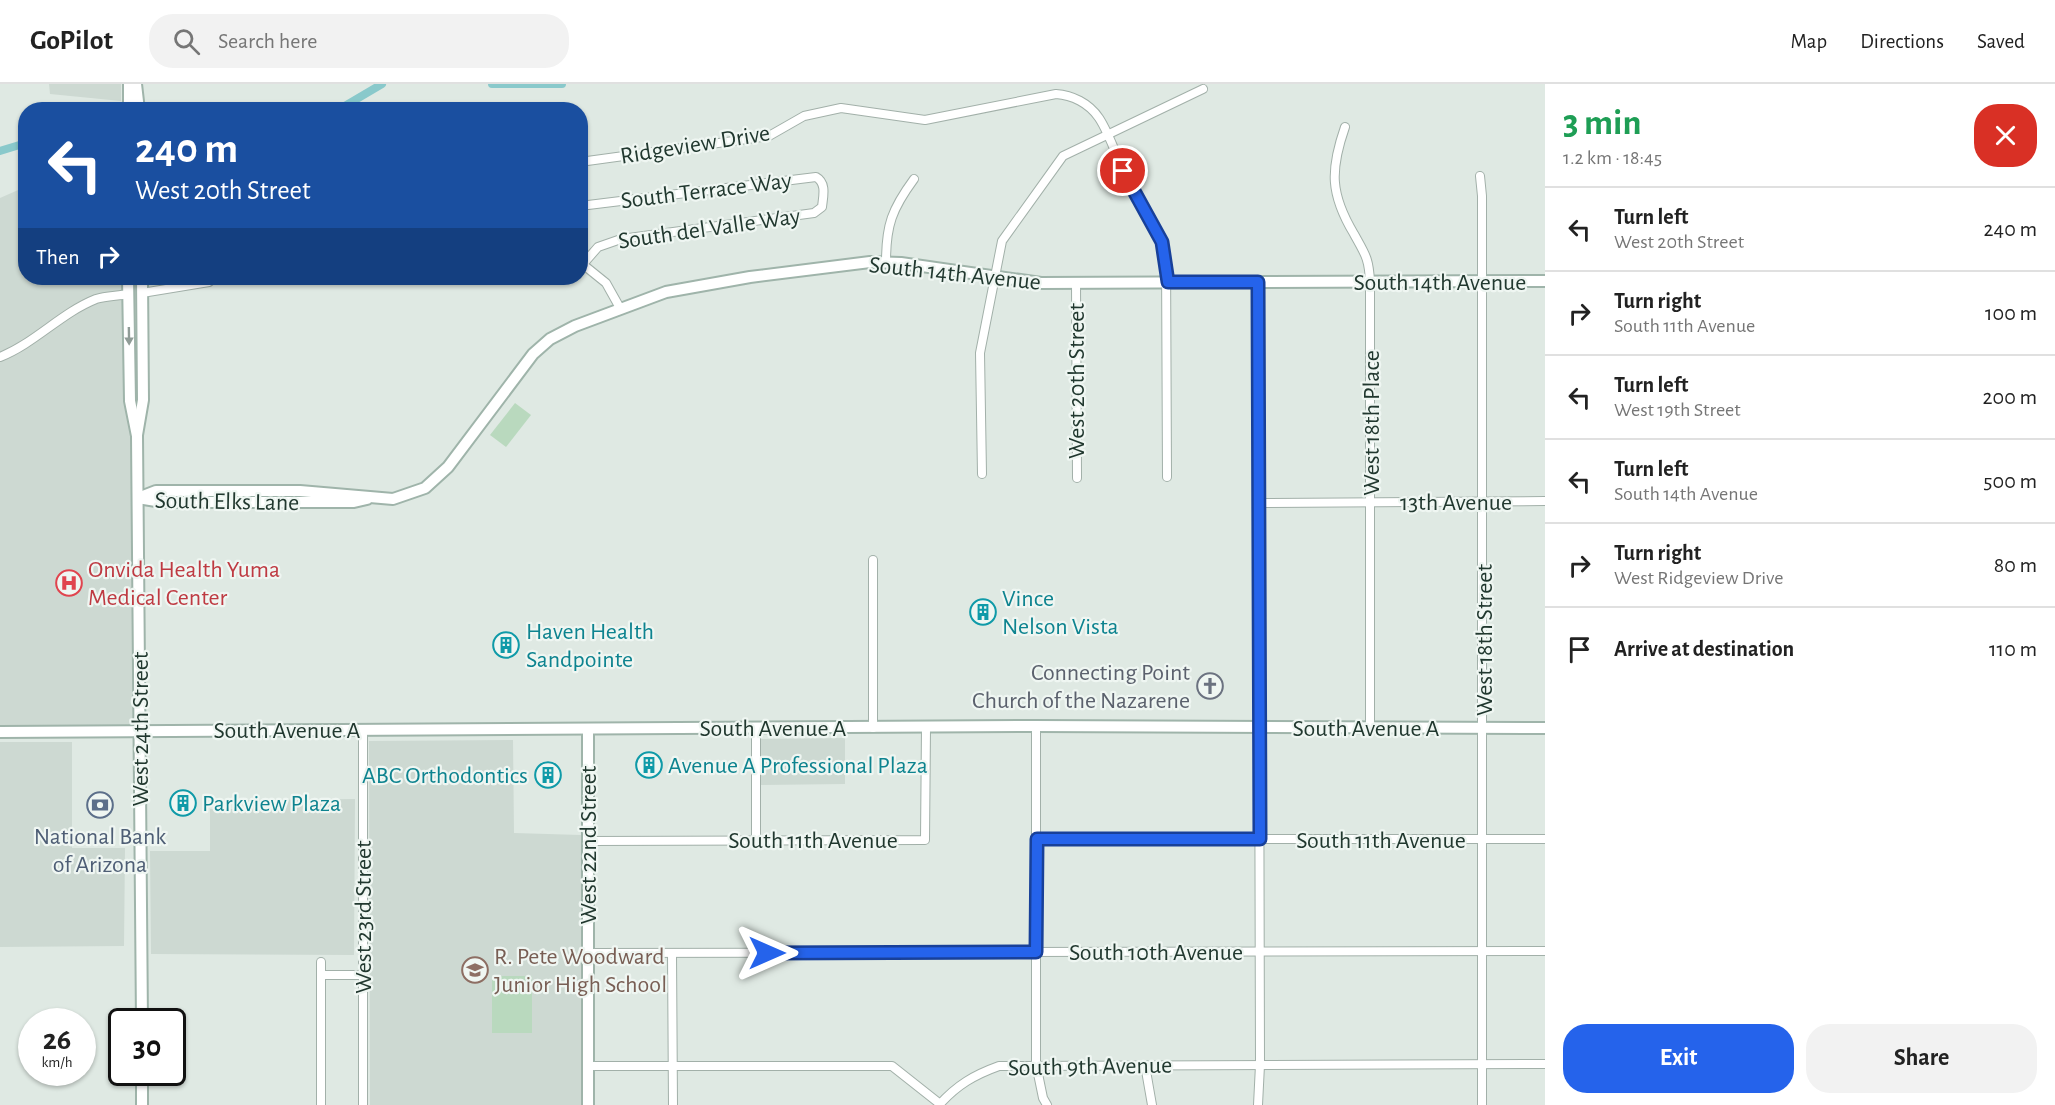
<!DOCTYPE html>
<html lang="en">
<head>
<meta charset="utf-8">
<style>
  :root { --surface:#fff; --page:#f2f2f2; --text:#222; --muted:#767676; --line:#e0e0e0; --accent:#2563eb }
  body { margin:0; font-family:"Alegreya Sans",sans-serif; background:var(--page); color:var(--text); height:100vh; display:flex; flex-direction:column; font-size:22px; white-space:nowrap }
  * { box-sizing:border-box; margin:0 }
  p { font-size:20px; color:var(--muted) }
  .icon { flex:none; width:33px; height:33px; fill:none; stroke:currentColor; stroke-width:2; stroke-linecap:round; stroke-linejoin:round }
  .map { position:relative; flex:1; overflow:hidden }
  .side { display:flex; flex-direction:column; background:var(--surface); width:510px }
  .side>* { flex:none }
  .hud { position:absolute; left:18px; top:18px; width:570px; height:183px; border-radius:24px; box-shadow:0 2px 4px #0004; background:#1a4fa0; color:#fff; overflow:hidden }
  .speed { position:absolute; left:18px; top:924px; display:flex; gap:12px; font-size:30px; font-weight:700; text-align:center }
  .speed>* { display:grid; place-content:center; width:78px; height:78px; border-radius:50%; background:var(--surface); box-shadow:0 2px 4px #0004; line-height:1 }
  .speed small { font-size:15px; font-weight:400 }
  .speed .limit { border:3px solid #111; border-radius:9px; background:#fff; color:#111 }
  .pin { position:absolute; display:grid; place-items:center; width:51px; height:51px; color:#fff; margin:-26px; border:3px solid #fff; border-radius:50%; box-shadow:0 2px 6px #0007 }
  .me { position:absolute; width:66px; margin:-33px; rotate:90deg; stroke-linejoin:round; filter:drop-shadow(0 0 4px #0008) }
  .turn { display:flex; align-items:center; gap:21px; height:126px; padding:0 18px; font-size:27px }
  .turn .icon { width:78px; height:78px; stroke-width:2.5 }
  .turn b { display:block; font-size:42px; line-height:51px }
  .then { display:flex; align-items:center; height:57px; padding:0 18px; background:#0003; gap:12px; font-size:22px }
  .round { display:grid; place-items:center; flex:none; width:63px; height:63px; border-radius:24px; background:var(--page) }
  .headline { display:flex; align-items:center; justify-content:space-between; height:102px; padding:0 18px }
  h1 { font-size:36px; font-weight:700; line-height:45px; color:#1e9e55 }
  .action { display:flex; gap:12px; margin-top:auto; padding:12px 18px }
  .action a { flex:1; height:69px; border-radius:24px; background:var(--accent); color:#fff; font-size:24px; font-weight:700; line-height:69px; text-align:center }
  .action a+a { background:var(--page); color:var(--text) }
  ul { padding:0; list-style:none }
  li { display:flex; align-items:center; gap:18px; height:84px; padding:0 18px; border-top:2px solid var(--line) }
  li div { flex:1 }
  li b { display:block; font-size:22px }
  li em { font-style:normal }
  header { display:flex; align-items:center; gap:36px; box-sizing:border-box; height:84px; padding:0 30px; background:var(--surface); border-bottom:2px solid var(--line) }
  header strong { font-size:28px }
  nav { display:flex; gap:33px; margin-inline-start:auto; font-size:21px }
  .search { width:420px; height:54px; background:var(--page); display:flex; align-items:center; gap:15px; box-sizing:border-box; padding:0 21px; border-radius:24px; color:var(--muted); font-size:22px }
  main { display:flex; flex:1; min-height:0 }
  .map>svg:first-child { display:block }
  .built { fill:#cdd9d2 }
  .green { fill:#b9d9be }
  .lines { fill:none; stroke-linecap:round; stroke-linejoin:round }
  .canal { stroke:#89c9cb; stroke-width:8 }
  .street-casing { stroke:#a2b0a9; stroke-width:10 }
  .secondary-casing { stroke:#9fb4aa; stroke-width:14 }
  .street { stroke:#fff; stroke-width:8 }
  .secondary { stroke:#fff; stroke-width:10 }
  .oneway { fill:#909c97 }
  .route-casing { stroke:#184099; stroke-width:15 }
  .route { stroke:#2563eb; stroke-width:10 }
  .labels { text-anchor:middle; stroke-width:4.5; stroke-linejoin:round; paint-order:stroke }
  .street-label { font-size:24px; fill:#21382f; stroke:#eff6f2 }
  .health-label { font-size:24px; fill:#be3a42; stroke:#eff6f2; text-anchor:start }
  .culture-label { font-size:24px; fill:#0d838f; stroke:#eff6f2; text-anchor:start }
  .worship-label { font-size:24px; fill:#5b616d; stroke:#eff6f2; text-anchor:end }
  .service-label { font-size:24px; fill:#4e5e75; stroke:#eff6f2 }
  .education-label { font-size:24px; fill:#785e54; stroke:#eff6f2; text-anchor:start }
</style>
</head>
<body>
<header>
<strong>GoPilot</strong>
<div class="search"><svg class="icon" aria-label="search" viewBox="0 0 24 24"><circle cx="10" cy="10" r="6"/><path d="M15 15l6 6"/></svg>Search here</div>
<nav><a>Map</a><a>Directions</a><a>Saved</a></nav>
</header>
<main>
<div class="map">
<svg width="1545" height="1021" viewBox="0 0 1545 1021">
  <rect width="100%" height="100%" fill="#dfe9e3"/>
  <g class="built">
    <path d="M 49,0 L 121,0 L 121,17 L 50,10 Z"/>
    <path d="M 25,103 L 26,194 L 129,194 L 139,646 L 0,648 L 0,114 Z"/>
    <path d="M 845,654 L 845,700 L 755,701 L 756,655 Z"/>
    <path d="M 513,656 L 514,749 L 581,751 L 581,1021 L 370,1021 L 369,657 Z"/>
    <path d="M 0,658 L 72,658 L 72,764 L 125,764 L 124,862 L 0,863 Z"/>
    <path d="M 355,715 L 354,871 L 151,870 L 150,767 L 210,767 L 210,725 L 244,725 L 245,716 Z"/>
  </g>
  <g class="green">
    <path d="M 515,319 L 531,331 L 506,363 L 490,351 Z"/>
    <rect x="492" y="892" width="40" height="57"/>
  </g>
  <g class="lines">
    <g class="canal">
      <path d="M 492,0 L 562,0"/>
      <path d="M 338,26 L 382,0"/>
      <path d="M 0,67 L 26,59"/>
    </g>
    <g class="street-casing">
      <g id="street">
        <path d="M 1345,43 C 1330,86 1330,110 1354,150 C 1365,170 1369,174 1370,198 L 1370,645"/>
        <path d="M 580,78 L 769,52 L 804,32 L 841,24 L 925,36 L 1056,10 C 1072,11 1089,19 1099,34 C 1111,52 1119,81 1130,101 C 1142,125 1159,146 1166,172 L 1167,393"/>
        <path d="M 1480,92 L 1482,112 L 1482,1021"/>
        <path d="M 580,122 L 816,93 C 827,99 823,113 822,123 L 814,129 L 621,155 L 598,163 L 584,179"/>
        <path d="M 580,178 L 606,199 L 620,224"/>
        <path d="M 886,178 C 886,141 892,125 914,95"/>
        <path d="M 1076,199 L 1077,394"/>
        <path d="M 142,209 L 209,198 L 214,194"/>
        <path d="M 0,273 C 35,259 61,229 96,215 C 106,212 118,212 128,210"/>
        <path d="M 982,390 L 980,269 L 1002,157 L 1063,72 L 1203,5"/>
        <path d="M 1258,419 L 1545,417"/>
        <path d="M 1036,642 L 1036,980 L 1043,1014 L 1047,1021"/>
        <path d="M 873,644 L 873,476"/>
        <path d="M 1037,755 L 1545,755"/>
        <path d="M 756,756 L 756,645"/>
        <path d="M 589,757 L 925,756 L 926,644"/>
        <path d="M 588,869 L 1545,867"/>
        <path d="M 672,870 L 673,1021"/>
        <path d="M 321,891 L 362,891"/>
        <path d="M 1145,981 L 1152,1021"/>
        <path d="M 588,982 L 892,982 L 940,1020"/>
        <path d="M 321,1021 L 321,878"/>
        <path d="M 363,1021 L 363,646"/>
        <path d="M 939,1021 C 957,1001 974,991 999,982 L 1545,980"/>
        <path d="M 1258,1021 L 1260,981 L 1258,198"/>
      </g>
    </g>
    <g class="secondary-casing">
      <g id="secondary">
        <path d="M 129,0 L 129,26"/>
        <path d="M 136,0 L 139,26"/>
        <path d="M 128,194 L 130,317 L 137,352 L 142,938"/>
        <path d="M 137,351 L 143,316 L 142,194"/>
        <path d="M 138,414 L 156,407 L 300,407 L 393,415 L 425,404 L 448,383 L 533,270 L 550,255 L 575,242 L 666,208 L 750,193 L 870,178 L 901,179 L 1041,199 L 1545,197"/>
        <path d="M 138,414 L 162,418 L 354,418 L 367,415"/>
        <path d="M 0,648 L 1036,642 L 1545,644"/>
        <path d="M 142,988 L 142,1021"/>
        <path d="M 588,1021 L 588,645"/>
      </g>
    </g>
    <use href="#street" class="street"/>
    <use href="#secondary" class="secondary"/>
  </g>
  <defs><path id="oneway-solid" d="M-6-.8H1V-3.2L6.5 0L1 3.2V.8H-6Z" transform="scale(1.5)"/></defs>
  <use class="oneway" href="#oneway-solid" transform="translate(129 252) rotate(89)"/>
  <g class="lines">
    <g class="route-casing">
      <path id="route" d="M 767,869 L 1036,868 L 1037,755 L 1260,755 L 1258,198 L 1168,198 L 1162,158 L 1123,87"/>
    </g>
    <use href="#route" class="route"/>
  </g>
  <defs>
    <g id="hospital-ring" transform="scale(1.35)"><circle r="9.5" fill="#eff6f2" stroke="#e0444e" stroke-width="1.5"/><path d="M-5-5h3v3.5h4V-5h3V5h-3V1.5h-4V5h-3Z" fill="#e0444e"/></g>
    <g id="building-ring" transform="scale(1.35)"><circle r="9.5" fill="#eff6f2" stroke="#0f9aa8" stroke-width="1.5"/><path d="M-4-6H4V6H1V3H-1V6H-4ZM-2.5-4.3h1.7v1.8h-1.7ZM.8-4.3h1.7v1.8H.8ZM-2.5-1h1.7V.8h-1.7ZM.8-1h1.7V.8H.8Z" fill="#0f9aa8"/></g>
    <g id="church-ring" transform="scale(1.35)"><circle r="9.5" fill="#eff6f2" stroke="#6b7280" stroke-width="1.5"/><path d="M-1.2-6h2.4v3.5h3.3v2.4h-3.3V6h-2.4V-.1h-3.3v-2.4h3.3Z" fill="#6b7280"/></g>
    <g id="bank-ring" transform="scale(1.35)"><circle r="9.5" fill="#eff6f2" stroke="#5c6f8a" stroke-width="1.5"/><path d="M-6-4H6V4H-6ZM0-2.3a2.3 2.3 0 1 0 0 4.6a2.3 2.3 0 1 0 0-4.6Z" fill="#5c6f8a"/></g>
    <g id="school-ring" transform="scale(1.35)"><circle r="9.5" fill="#eff6f2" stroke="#8d6e63" stroke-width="1.5"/><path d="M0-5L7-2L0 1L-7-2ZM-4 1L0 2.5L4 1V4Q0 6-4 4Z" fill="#8d6e63"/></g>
  </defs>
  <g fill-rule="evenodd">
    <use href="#hospital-ring" x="69" y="499"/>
    <use href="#building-ring" x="983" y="528"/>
    <use href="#building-ring" x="506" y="561"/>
    <use href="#church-ring" x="1210" y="602"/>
    <use href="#building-ring" x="649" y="681"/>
    <use href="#building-ring" x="548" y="691"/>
    <use href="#building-ring" x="183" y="719"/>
    <use href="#bank-ring" x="100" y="721"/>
    <use href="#school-ring" x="475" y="886"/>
  </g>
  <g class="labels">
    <g class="street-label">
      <text transform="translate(695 60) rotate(-9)" y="8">Ridgeview Drive</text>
      <text transform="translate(706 106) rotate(-7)" y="8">South Terrace Way</text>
      <text transform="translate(709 144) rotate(-8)" y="8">South del Valle Way</text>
      <text transform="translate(955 189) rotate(6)" y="8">South 14th Avenue</text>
      <text x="1440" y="206">South 14th Avenue</text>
      <text transform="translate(1076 297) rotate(-90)" y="8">West 20th Street</text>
      <text transform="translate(1371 339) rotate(-90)" y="8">West 18th Place</text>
      <text transform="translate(227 417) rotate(1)" y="8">South Elks Lane</text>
      <text x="1456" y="426">13th Avenue</text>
      <text transform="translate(1484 556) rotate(-90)" y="8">West 18th Street</text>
      <text x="773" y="652">South Avenue A</text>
      <text x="1366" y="652">South Avenue A</text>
      <text transform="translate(140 645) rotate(-90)" y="8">West 24th Street</text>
      <text x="287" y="654">South Avenue A</text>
      <text x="813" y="764">South 11th Avenue</text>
      <text x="1381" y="764">South 11th Avenue</text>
      <text transform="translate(588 761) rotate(-90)" y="8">West 22nd Street</text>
      <text transform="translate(363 833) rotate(-90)" y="8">West 23rd Street</text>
      <text x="1156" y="876">South 10th Avenue</text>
      <text transform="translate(1090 982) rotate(-1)" y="8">South 9th Avenue</text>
    </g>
    <g class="health-label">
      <text x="88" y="493">Onvida Health Yuma<tspan x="88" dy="28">Medical Center</tspan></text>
    </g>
    <g class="culture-label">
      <text x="1002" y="522">Vince<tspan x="1002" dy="28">Nelson Vista</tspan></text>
      <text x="526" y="555">Haven Health<tspan x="526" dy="28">Sandpointe</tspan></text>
      <text x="668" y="689">Avenue A Professional Plaza</text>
      <text x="528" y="699" text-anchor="end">ABC Orthodontics</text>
      <text x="202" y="727">Parkview Plaza</text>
    </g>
    <g class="worship-label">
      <text x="1190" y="596">Connecting Point<tspan x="1190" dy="28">Church of the Nazarene</tspan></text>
    </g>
    <g class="service-label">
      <text x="100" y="760">National Bank<tspan x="100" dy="28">of Arizona</tspan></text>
    </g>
    <g class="education-label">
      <text x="494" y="880">R. Pete Woodward<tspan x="494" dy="28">Junior High School</tspan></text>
    </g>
  </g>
</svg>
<div class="speed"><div>26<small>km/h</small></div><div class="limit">30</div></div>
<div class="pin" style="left:1123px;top:87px;background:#d93025"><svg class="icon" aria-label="arrive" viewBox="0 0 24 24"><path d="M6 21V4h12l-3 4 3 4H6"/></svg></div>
<svg class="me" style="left:767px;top:869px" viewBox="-20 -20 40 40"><path d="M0-17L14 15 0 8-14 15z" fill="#2563eb" stroke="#fff" stroke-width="4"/></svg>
<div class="hud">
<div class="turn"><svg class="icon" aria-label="left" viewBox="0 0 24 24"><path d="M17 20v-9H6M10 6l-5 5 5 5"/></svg><div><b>240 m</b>West 20th Street</div></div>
<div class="then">Then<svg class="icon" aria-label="right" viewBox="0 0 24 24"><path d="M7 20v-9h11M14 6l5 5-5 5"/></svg></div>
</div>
</div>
<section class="side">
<div class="headline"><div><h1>3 min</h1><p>1.2 km · 18:45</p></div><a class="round" style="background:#d93025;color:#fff"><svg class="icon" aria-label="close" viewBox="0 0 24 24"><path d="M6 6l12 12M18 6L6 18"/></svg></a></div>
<ul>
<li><svg class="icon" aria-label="left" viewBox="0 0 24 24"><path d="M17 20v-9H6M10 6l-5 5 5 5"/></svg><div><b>Turn left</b><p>West 20th Street</p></div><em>240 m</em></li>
<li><svg class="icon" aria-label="right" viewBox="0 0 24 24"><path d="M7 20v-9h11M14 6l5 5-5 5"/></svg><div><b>Turn right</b><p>South 11th Avenue</p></div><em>100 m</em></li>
<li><svg class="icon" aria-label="left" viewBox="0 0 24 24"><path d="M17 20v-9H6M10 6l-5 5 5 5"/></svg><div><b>Turn left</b><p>West 19th Street</p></div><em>200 m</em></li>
<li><svg class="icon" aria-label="left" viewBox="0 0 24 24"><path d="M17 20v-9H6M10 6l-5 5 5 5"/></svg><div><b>Turn left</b><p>South 14th Avenue</p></div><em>500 m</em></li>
<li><svg class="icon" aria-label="right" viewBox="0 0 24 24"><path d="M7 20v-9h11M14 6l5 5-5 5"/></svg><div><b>Turn right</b><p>West Ridgeview Drive</p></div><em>80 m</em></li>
<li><svg class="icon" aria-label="arrive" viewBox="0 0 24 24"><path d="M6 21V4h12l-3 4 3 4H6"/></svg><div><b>Arrive at destination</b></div><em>110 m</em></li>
</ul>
<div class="action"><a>Exit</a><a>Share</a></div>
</section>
</main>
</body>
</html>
